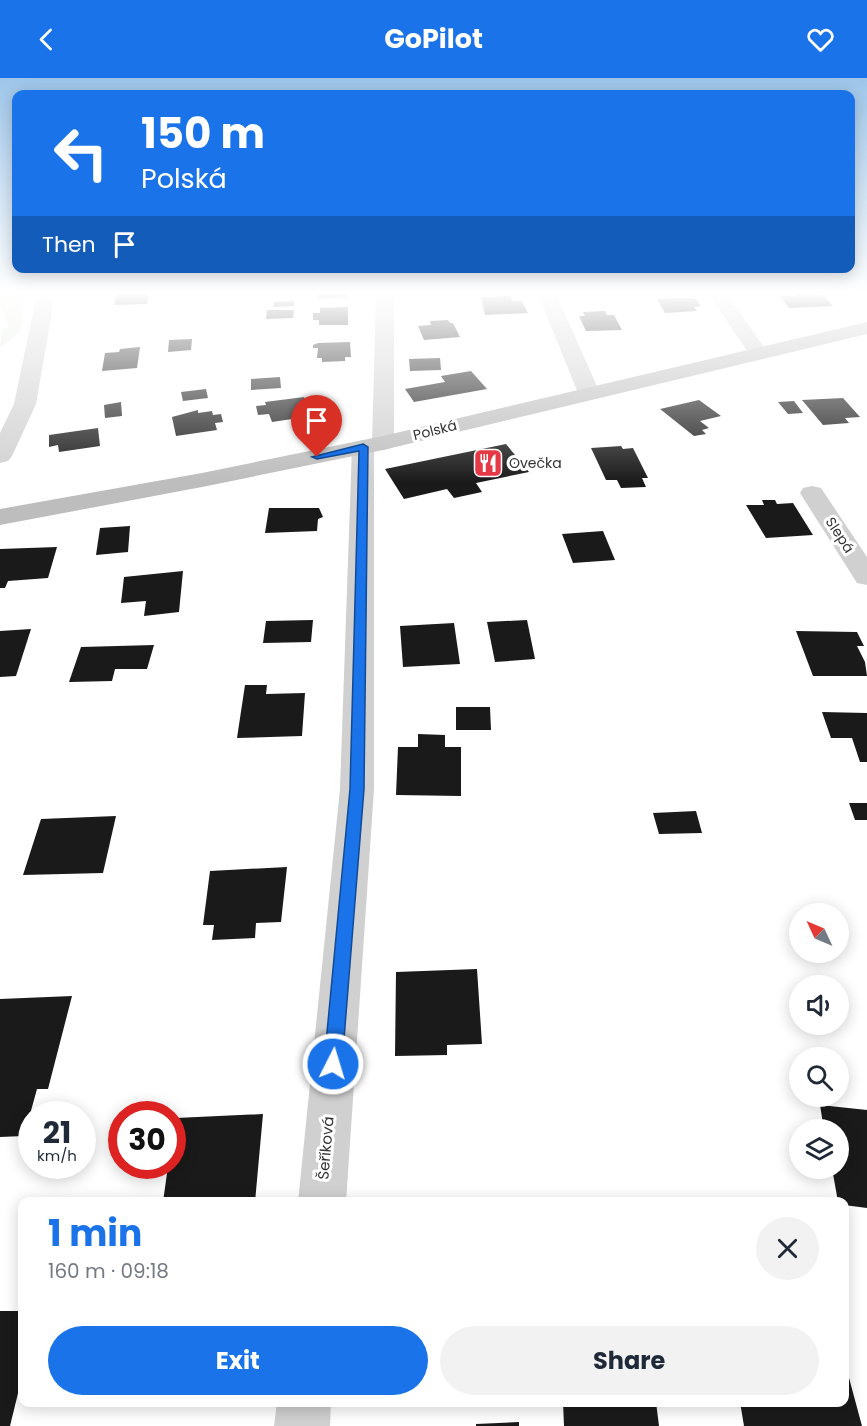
<!DOCTYPE html>
<html lang="en">
<head>
<meta charset="utf-8">
<style>
  :root { --surface:#fff; --page:#f2f2f3; --text:#1f2937; --muted:#747a83; --accent:#1a73e8 }
  body { margin:0; font-family:Poppins,sans-serif; background:var(--page); color:var(--text); height:100vh; display:flex; flex-direction:column; font-size:22px; white-space:nowrap }
  * { box-sizing:border-box; margin:0 }
  p { font-size:20px; color:var(--muted) }
  .icon { flex:none; width:33px; height:33px; fill:none; stroke:currentColor; stroke-width:2; stroke-linecap:round; stroke-linejoin:round }
  .map { position:relative; flex:1; overflow:hidden }
  .panel { position:absolute; left:18px; top:1119px; width:831px; height:210px; display:flex; flex-direction:column; background:var(--surface); border-radius:12px; box-shadow:0 3px 15px #0003 }
  .panel>* { flex:none }
  .top-card { position:absolute; left:12px; top:12px; width:843px; height:183px; border-radius:12px; box-shadow:0 3px 15px #0003; background:#1a73e8; color:#fff; overflow:hidden }
  .needle { width:39px; rotate:314deg }
  .controls { position:absolute; left:789px; top:825px; display:grid; gap:12px }
  .controls a { display:grid; place-items:center; width:60px; height:60px; border-radius:50%; background:var(--surface); box-shadow:0 3px 15px #0003; font-size:30px }
  .speed { position:absolute; left:18px; top:1023px; display:flex; gap:12px; font-size:30px; font-weight:700; text-align:center }
  .speed>* { display:grid; place-content:center; width:78px; height:78px; border-radius:50%; background:var(--surface); box-shadow:0 3px 15px #0003; line-height:1 }
  .speed small { font-size:15px; font-weight:400 }
  .speed .limit { border:9px solid #d22; background:#fff; color:#111 }
  .pin { position:absolute; display:grid; place-items:center; width:51px; height:51px; color:#fff; margin:-62px -26px; border-radius:50% 50% 50% 0; rotate:-45deg; box-shadow:0 0 6px #0007 }
  .pin .icon { rotate:45deg }
  .me { position:absolute; width:66px; margin:-33px; rotate:5deg; stroke-linejoin:round; filter:drop-shadow(0 0 4px #0008) }
  .turn { display:flex; align-items:center; gap:21px; height:126px; padding:0 30px; font-size:27px }
  .turn .icon { width:78px; height:78px; stroke-width:2.5 }
  .turn b { display:block; font-size:42px; line-height:51px }
  .then { display:flex; align-items:center; height:57px; padding:0 30px; background:#0003; gap:12px; font-size:22px }
  .round { display:grid; place-items:center; flex:none; width:63px; height:63px; border-radius:32px; background:var(--page) }
  .overview { display:flex; align-items:center; justify-content:space-between; height:102px; padding:0 30px }
  h1 { font-size:36px; font-weight:700; line-height:45px; color:var(--accent) }
  .cta { display:flex; gap:12px; margin-top:auto; padding:12px 30px }
  .cta a { flex:1; height:69px; border-radius:36px; background:var(--accent); color:#fff; font-size:24px; font-weight:700; line-height:69px; text-align:center }
  .cta a+a { background:var(--page); color:var(--text) }
  header { display:flex; justify-content:space-between; align-items:center; height:78px; padding:0 30px; background:var(--accent); color:#fff; font-size:27px; font-weight:700 }
  .map>svg:first-child { display:block }
  .green { fill:#e6ecdf }
  .building { fill:#1a1a1a }
  .lines { fill:none; stroke-linecap:round; stroke-linejoin:round }
  .street { fill:#d0d0d0; fill-rule:evenodd }
  .secondary { fill:#bdbdbd; fill-rule:evenodd }
  .route { fill:#1a73e8; stroke:#114b97; stroke-width:1.5 }
  .labels { text-anchor:middle; stroke-width:6; stroke-linejoin:round; paint-order:stroke }
  .far-street-label { font-size:14px; fill:#333; stroke:#fff }
  .far-poi-label { font-size:14px; fill:#333; stroke:#fff; text-anchor:start }
  .street-label { font-size:15px; fill:#333; stroke:#fff }
</style>
</head>
<body>
<header><svg class="icon" aria-label="back" viewBox="0 0 24 24"><path d="M15 5l-7 7 7 7"/></svg>GoPilot<svg class="icon" aria-label="heart" viewBox="0 0 24 24"><path d="M12 20l-8-8c-3-5 5-10 8-4 3-6 11-1 8 4z"/></svg></header>
<div class="map">
<svg width="867" height="1348" viewBox="0 0 867 1348">
  <rect width="100%" height="100%" fill="#fff"/>
  <path class="green" d="M 0,216 L 25,216 L 21,253 L 0,270 L 2,251 L 9,250 L 0,226 Z"/>
  <g class="building">
    <path d="M 117,216 L 149,216 L 147,226 L 114,227 Z"/>
    <path d="M 319,216 L 348,216 L 348,219 L 318,221 Z"/>
    <path d="M 793,216 L 823,217 L 833,228 L 789,230 L 780,218 L 795,218 Z"/>
    <path d="M 510,218 L 513,223 L 522,223 L 528,235 L 485,237 L 481,219 Z"/>
    <path d="M 688,220 L 696,221 L 701,228 L 694,229 L 697,233 L 665,235 L 657,221 Z"/>
    <path d="M 294,223 L 294,228 L 273,229 L 274,224 Z"/>
    <path d="M 348,229 L 348,247 L 319,247 L 319,242 L 313,242 L 313,235 L 320,235 L 320,230 Z"/>
    <path d="M 267,232 L 294,232 L 293,240 L 266,241 Z"/>
    <path d="M 605,233 L 607,237 L 614,237 L 622,252 L 586,253 L 579,238 L 585,238 L 583,234 Z"/>
    <path d="M 448,242 L 450,245 L 453,245 L 460,259 L 424,262 L 418,248 L 431,247 L 430,243 Z"/>
    <path d="M 192,261 L 191,272 L 168,274 L 169,262 Z"/>
    <path d="M 350,264 L 351,279 L 345,279 L 345,283 L 322,284 L 322,280 L 317,280 L 318,270 L 313,270 L 313,267 L 318,265 Z"/>
    <path d="M 140,269 L 137,290 L 102,293 L 105,275 L 119,274 L 120,271 Z"/>
    <path d="M 440,280 L 441,292 L 410,293 L 409,281 Z"/>
    <path d="M 471,293 L 487,311 L 414,324 L 405,311 L 445,304 L 441,298 Z"/>
    <path d="M 280,299 L 281,310 L 251,312 L 251,301 Z"/>
    <path d="M 206,311 L 208,320 L 183,323 L 181,314 Z"/>
    <path d="M 304,319 L 312,338 L 272,344 L 269,336 L 258,337 L 256,328 L 266,327 L 265,324 Z"/>
    <path d="M 843,320 L 860,339 L 845,340 L 849,345 L 823,347 L 802,322 Z"/>
    <path d="M 699,322 L 721,338 L 700,343 L 709,350 L 702,352 L 706,356 L 694,358 L 660,331 Z"/>
    <path d="M 794,323 L 803,335 L 788,336 L 778,324 Z"/>
    <path d="M 121,324 L 122,338 L 105,340 L 104,327 Z"/>
    <path d="M 198,332 L 198,335 L 212,333 L 213,337 L 221,336 L 223,344 L 215,345 L 217,352 L 176,358 L 172,339 Z"/>
    <path d="M 98,350 L 100,368 L 59,374 L 58,367 L 49,369 L 49,357 Z"/>
    <path d="M 506,366 L 529,394 L 476,405 L 482,414 L 454,420 L 447,411 L 404,421 L 385,391 Z"/>
    <path d="M 621,368 L 623,371 L 633,370 L 648,400 L 642,400 L 646,409 L 621,410 L 617,402 L 606,402 L 591,370 Z"/>
    <path d="M 762,422 L 775,422 L 777,426 L 793,425 L 813,457 L 766,460 L 746,427 L 764,427 Z"/>
    <path d="M 269,430 L 319,430 L 323,439 L 318,441 L 317,453 L 265,455 Z"/>
    <path d="M 130,448 L 128,474 L 96,477 L 100,450 Z"/>
    <path d="M 603,453 L 615,482 L 573,485 L 562,456 Z"/>
    <path d="M 57,469 L 48,500 L 8,503 L 5,510 L 0,510 L 0,471 Z"/>
    <path d="M 183,493 L 179,534 L 144,538 L 146,523 L 121,525 L 124,499 Z"/>
    <path d="M 313,542 L 311,564 L 263,565 L 266,543 Z"/>
    <path d="M 527,542 L 535,581 L 495,584 L 487,544 Z"/>
    <path d="M 454,545 L 460,586 L 403,589 L 400,548 Z"/>
    <path d="M 31,551 L 16,598 L 0,599 L 0,553 Z"/>
    <path d="M 796,553 L 857,554 L 864,568 L 857,568 L 865,584 L 867,598 L 813,598 Z"/>
    <path d="M 154,567 L 147,591 L 115,591 L 112,603 L 69,604 L 81,569 Z"/>
    <path d="M 245,607 L 267,607 L 266,616 L 305,615 L 302,658 L 237,660 Z"/>
    <path d="M 456,629 L 490,629 L 491,652 L 456,652 Z"/>
    <path d="M 822,634 L 867,635 L 867,684 L 860,684 L 852,660 L 831,660 Z"/>
    <path d="M 418,656 L 445,657 L 445,669 L 461,669 L 461,718 L 396,717 L 398,669 L 418,669 Z"/>
    <path d="M 849,725 L 867,725 L 867,742 L 855,742 Z"/>
    <path d="M 696,733 L 702,755 L 659,756 L 653,735 Z"/>
    <path d="M 116,738 L 103,795 L 23,797 L 41,741 Z"/>
    <path d="M 287,789 L 281,844 L 256,845 L 255,860 L 212,862 L 214,847 L 203,847 L 210,793 Z"/>
    <path d="M 477,891 L 482,966 L 447,967 L 447,977 L 395,978 L 396,894 Z"/>
    <path d="M 72,918 L 48,1011 L 37,1011 L 24,1058 L 0,1059 L 0,921 Z"/>
    <path d="M 820,1027 L 867,1032 L 867,1130 L 844,1127 L 844,1124 L 838,1124 L 832,1090 L 838,1090 L 838,1052 L 824,1052 Z"/>
    <path d="M 263,1036 L 255,1124 L 163,1124 L 168,1088 L 172,1088 L 172,1061 L 176,1040 Z"/>
    <path d="M 0,1233 L 22,1233 L 22,1299 L 10,1348 L 0,1348 Z"/>
    <path d="M 845,1285 L 862,1348 L 744,1348 L 740,1324 L 844,1324 Z"/>
    <path d="M 563,1324 L 656,1324 L 659,1348 L 564,1348 Z"/>
    <path d="M 519,1344 L 519,1348 L 476,1348 L 476,1346 Z"/>
  </g>
  <g class="lines">
    <g class="street">
      <path d="M 37,216 L 55,216 L 36,326 L 12,378 L 8,383 L 0,385 L 0,355 L 14,326 Z"/>
      <path d="M 376,216 L 394,216 L 394,365 L 391,370 L 383,372 L 374,369 L 374,711 L 346,1124 L 298,1124 L 340,711 L 352,369 L 355,364 L 363,362 L 372,365 Z"/>
      <path d="M 538,216 L 556,216 L 600,315 L 596,319 L 589,321 L 582,319 L 578,315 Z"/>
      <path d="M 709,216 L 727,216 L 768,275 L 765,279 L 751,279 Z"/>
      <path d="M 812,408 L 821,410 L 867,479 L 867,507 L 857,505 L 800,415 L 803,410 Z"/>
      <path d="M 277,1324 L 331,1324 L 330,1348 L 274,1348 Z"/>
    </g>
    <path class="secondary" d="M 867,244 L 867,256 L 383,372 L 202,409 L 0,447 L 0,431 L 202,395 L 383,358 Z"/>
  </g>
  <linearGradient id="sky" x2="0" y2="1"><stop stop-color="#9ec6ea"/><stop offset="0.53" stop-color="#fff"/><stop offset="1" stop-color="#fff" stop-opacity="0"/></linearGradient>
  <rect width="867" height="404" fill="url(#sky)"/>
  <path class="route" d="M 363,366 L 368,369 L 364,711 L 342,986 L 340,992 L 333,995 L 327,992 L 324,986 L 350,711 L 359,373 L 317,381 L 312,379 Z"/>
  <defs>
    <g id="restaurant-square" transform="scale(1.5)"><rect x="-9" y="-9" width="18" height="18" rx="4" fill="#e63946" stroke="#fff"/><path d="M-5-6h1v4h1v-4h1v4h1v-4h1v5L-1.5 .5V6h-2V.5L-5-1ZM5-6V6H3V1.5H1.5Q1.5-4 5-6Z" fill="#fff"/></g>
  </defs>
  <g fill-rule="evenodd">
    <use href="#restaurant-square" x="488" y="385"/>
  </g>
  <g class="labels">
    <g class="far-street-label">
      <text transform="translate(435 352) rotate(-14)" y="5">Polská</text>
      <text transform="translate(840 457) rotate(57)" y="5">Slepá</text>
    </g>
    <g class="far-poi-label">
      <text x="509" y="390">Ovečka</text>
    </g>
    <g class="street-label">
      <text transform="translate(326 1070) rotate(-85)" y="5">Šeříková</text>
    </g>
  </g>
</svg>
<div class="controls">
<a><svg class="needle" viewBox="-14 -14 28 28"><path d="M0-13l5 13h-10z" fill="#e53935"/><path d="M0 13l5-13h-10z" fill="#747a83"/></svg></a>
<a><svg class="icon" aria-label="sound" viewBox="0 0 24 24"><path d="M4 9h4l5-4v14l-5-4H4zM17 9q2 3 0 6"/></svg></a>
<a><svg class="icon" aria-label="search" viewBox="0 0 24 24"><circle cx="10" cy="10" r="6"/><path d="M15 15l6 6"/></svg></a>
<a><svg class="icon" aria-label="layers" viewBox="0 0 24 24"><path d="M12 4l9 5-9 5-9-5zM3 14l9 5 9-5"/></svg></a>
</div>
<div class="speed"><div>21<small>km/h</small></div><div class="limit">30</div></div>
<div class="pin" style="left:317px;top:379px;background:#d93025"><svg class="icon" aria-label="arrive" viewBox="0 0 24 24"><path d="M6 21V4h12l-3 4 3 4H6"/></svg></div>
<svg class="me" style="left:333px;top:986px" viewBox="-20 -20 40 40"><circle r="17" fill="#1a73e8" stroke="#fff" stroke-width="3"/><path d="M0-11L8 9 0 5-8 9z" fill="#fff"/></svg>
<div class="top-card">
<div class="turn"><svg class="icon" aria-label="left" viewBox="0 0 24 24"><path d="M17 20v-9H6M10 6l-5 5 5 5"/></svg><div><b>150 m</b>Polská</div></div>
<div class="then">Then<svg class="icon" aria-label="arrive" viewBox="0 0 24 24"><path d="M6 21V4h12l-3 4 3 4H6"/></svg></div>
</div>
<section class="panel">
<div class="overview"><div><h1>1 min</h1><p>160 m · 09:18</p></div><a class="round"><svg class="icon" aria-label="close" viewBox="0 0 24 24"><path d="M6 6l12 12M18 6L6 18"/></svg></a></div>
<div class="cta"><a>Exit</a><a>Share</a></div>
</section>
</div>
</body>
</html>
